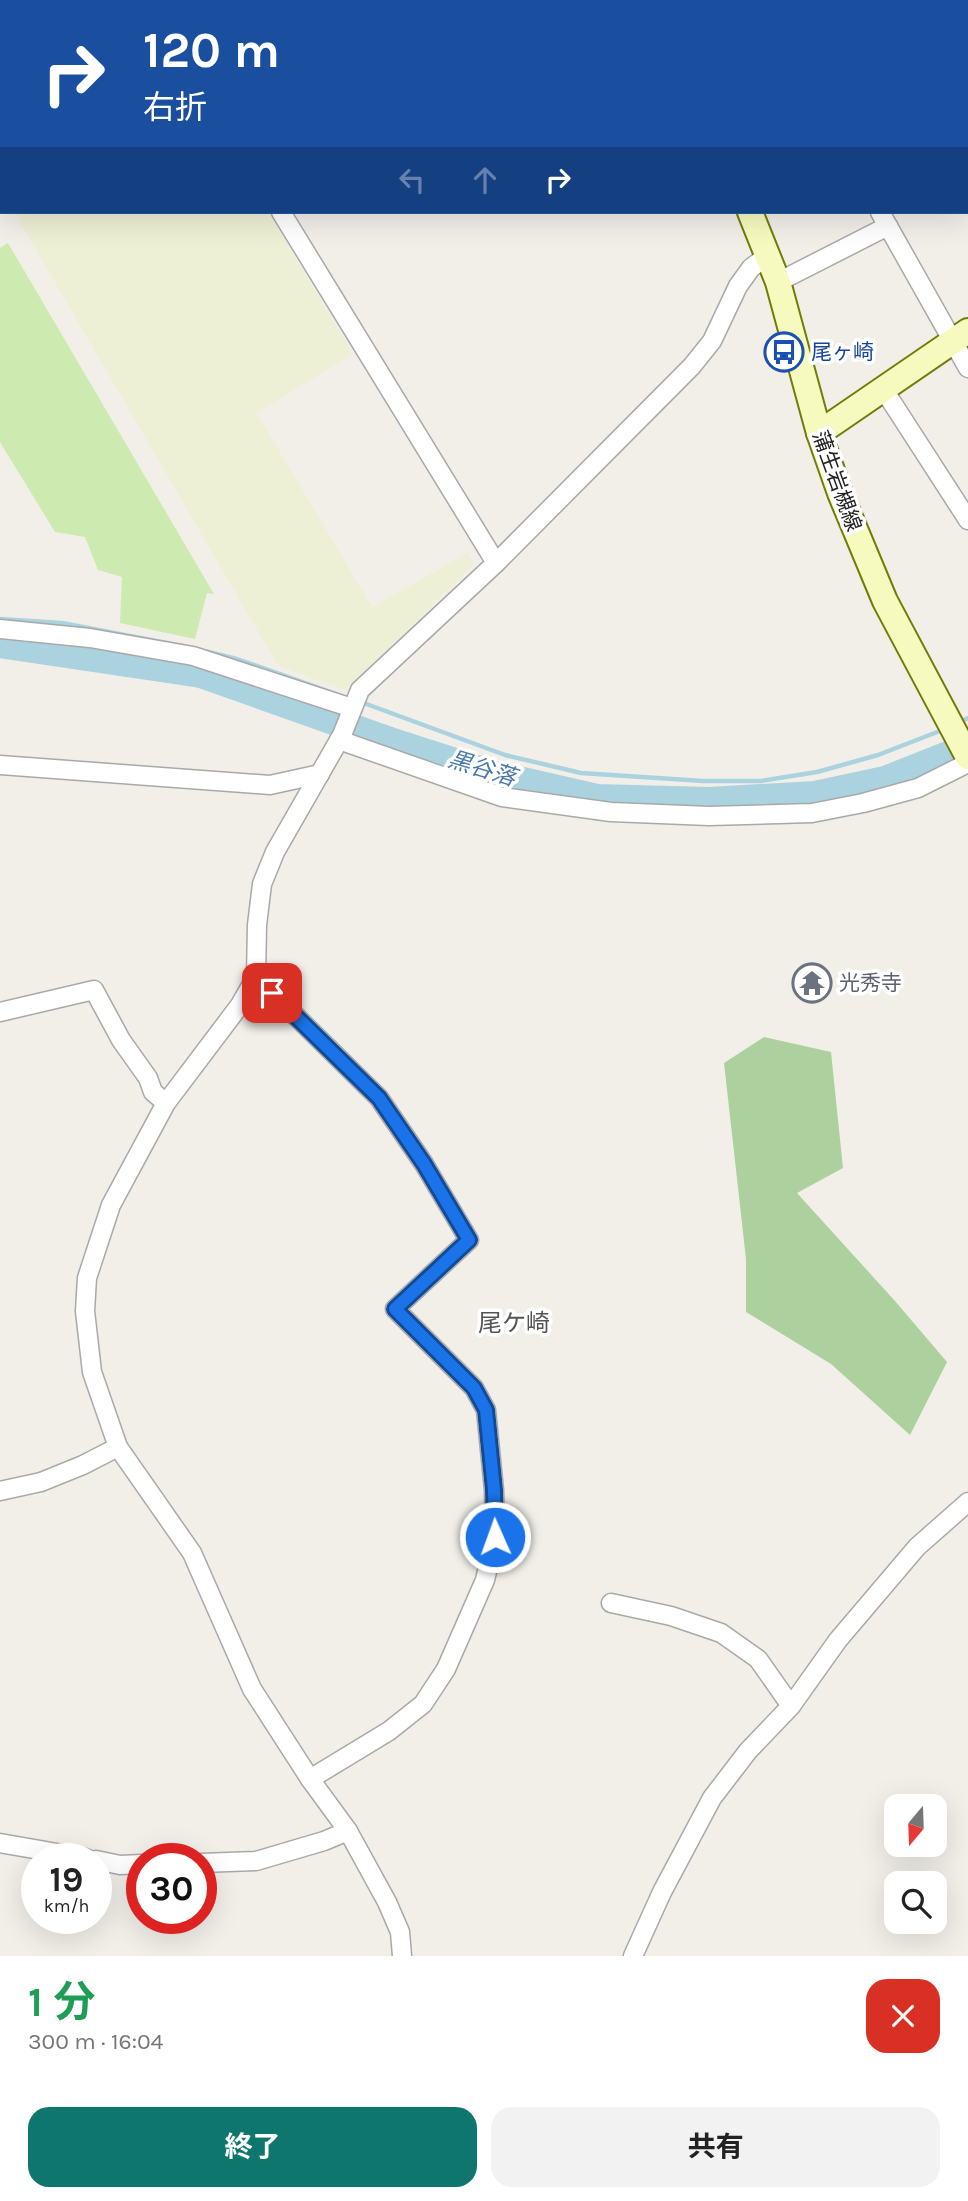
<!DOCTYPE html>
<html lang="ja">
<head>
<meta charset="utf-8">
<style>
  :root { --surface:#fff; --page:#f2f2f2; --text:#222; --muted:#767676; --accent:#0f766e }
  body { margin:0; font-family:Karla,"Noto Sans JP",sans-serif; background:var(--page); color:var(--text); height:100vh; display:flex; flex-direction:column; font-size:26px; white-space:nowrap }
  * { box-sizing:border-box; margin:0 }
  p { font-size:23px; color:var(--muted) }
  .icon { flex:none; width:38px; height:38px; fill:none; stroke:currentColor; stroke-width:2; stroke-linecap:round; stroke-linejoin:round }
  .map { position:relative; height:1956px; overflow:hidden }
  .side { display:flex; flex-direction:column; background:var(--surface); flex:1 }
  .side>* { flex:none }
  .banner { position:absolute; left:0px; top:0px; width:970px; height:214px; box-shadow:0 7px 28px #0002; background:#1a4fa0; color:#fff; overflow:hidden }
  .needle { width:46px; rotate:199deg }
  .buttons { position:absolute; left:884px; top:1794px; display:grid; gap:14px }
  .buttons a { display:grid; place-items:center; width:63px; height:63px; border-radius:14px; background:var(--surface); box-shadow:0 7px 28px #0002; font-size:35px }
  .speed { position:absolute; left:21px; top:1843px; display:flex; gap:14px; font-size:35px; font-weight:700; text-align:center }
  .speed>* { display:grid; place-content:center; width:91px; height:91px; border-radius:50%; background:var(--surface); box-shadow:0 7px 28px #0002; line-height:1 }
  .speed small { font-size:18px; font-weight:400 }
  .speed .limit { border:10px solid #d22; background:#fff; color:#111 }
  .pin { position:absolute; display:grid; place-items:center; width:60px; height:60px; color:#fff; margin:-30px; border-radius:14px; box-shadow:0 4px 10px #0006 }
  .me { position:absolute; width:77px; margin:-38px; rotate:358deg; stroke-linejoin:round; filter:drop-shadow(0 0 5px #0008) }
  .turn { display:flex; align-items:center; gap:24px; height:147px; padding:0 28px; font-size:32px }
  .turn .icon { width:91px; height:91px; stroke-width:2.5 }
  .turn b { display:block; font-size:49px; line-height:60px }
  .lanes { display:flex; align-items:center; height:66px; padding:0 28px; background:#0003; justify-content:center; gap:35px; direction:ltr }
  .lanes .off { opacity:.35 }
  .round { display:grid; place-items:center; flex:none; width:74px; height:74px; border-radius:21px; background:var(--page) }
  .head { display:flex; align-items:center; justify-content:space-between; height:119px; padding:0 28px }
  h1 { font-size:42px; font-weight:700; line-height:52px; color:#1e9e55 }
  .primary-button { display:flex; gap:14px; margin-top:auto; padding:14px 28px }
  .primary-button a { flex:1; height:80px; border-radius:21px; background:var(--accent); color:#fff; font-size:28px; font-weight:700; line-height:80px; text-align:center }
  .primary-button a+a { background:var(--page); color:var(--text) }
  .map>svg:first-child { display:block }
  .farmland { fill:#eef0d5 }
  .grass { fill:#cdebb0 }
  .forest { fill:#add19e }
  .lines { fill:none; stroke-linecap:round; stroke-linejoin:round }
  .stream { stroke:#aad3df; stroke-width:4.5 }
  .river { stroke:#aad3df; stroke-width:28 }
  .street-casing { stroke:#a9a9a9; stroke-width:21 }
  .secondary-casing { stroke:#707d05; stroke-width:28 }
  .street { stroke:#fff; stroke-width:18 }
  .secondary { stroke:#f7fabf; stroke-width:24 }
  .route-casing { stroke:#114b97; stroke-width:18 }
  .route { stroke:#1a73e8; stroke-width:12 }
  .labels { text-anchor:middle; stroke-width:7; stroke-linejoin:round; paint-order:stroke }
  .transit-label { font-size:21px; fill:#164399; stroke:#fff; text-anchor:start }
  .street-label { font-size:21px; fill:#222; stroke:#fff }
  .worship-label { font-size:21px; fill:#5b616d; stroke:#fff; text-anchor:start }
  .water-label { font-size:23px; font-style:italic; fill:#4a7aab; stroke:#fff }
  .quarter-label { font-size:24px; fill:#555; stroke:#fff }
</style>
</head>
<body>
<div class="map">
<svg width="968" height="1956" viewBox="0 0 968 1956">
  <rect width="100%" height="100%" fill="#f2efe9"/>
  <path class="farmland" d="M 14,212 L 268,212 L 353,354 L 257,413 L 372,607 L 468,553 L 474,564 L 346,690 L 278,666 Z"/>
  <path class="grass" d="M 8,243 L 214,594 L 207,593 L 195,639 L 120,623 L 122,577 L 98,570 L 85,537 L 55,532 L 0,442 L 0,248 Z"/>
  <path class="forest" d="M 764,1037 L 831,1052 L 843,1168 L 797,1193 L 895,1301 L 947,1362 L 910,1435 L 831,1364 L 746,1312 L 746,1259 L 724,1063 Z"/>
  <g class="lines">
    <g class="stream">
      <path d="M 0,619 L 62,623 L 182,646"/>
      <path d="M 204,651 L 237,659 L 336,694"/>
      <path d="M 361,702 L 505,755 L 581,773 L 703,781 L 761,781 L 817,772 L 878,755 L 945,729"/>
      <path d="M 959,722 L 968,718"/>
    </g>
    <path class="river" d="M 0,644 L 201,674 L 390,741 L 496,775 L 597,798 L 709,801 L 815,795 L 885,780 L 953,753 L 968,744"/>
    <g class="street-casing">
      <g id="street">
        <path d="M 152,0 L 153,2"/>
        <path d="M 772,0 L 772,2"/>
        <path d="M 876,0 L 877,2"/>
        <path d="M 134,2 L 137,0"/>
        <path d="M 0,82 L 2,81"/>
        <path d="M 968,164 L 968,165"/>
        <path d="M 281,212 L 496,563"/>
        <path d="M 880,212 L 968,368"/>
        <path d="M 778,282 L 888,226"/>
        <path d="M 884,390 L 968,520"/>
        <path d="M 0,629 L 90,638 L 193,656 L 352,708"/>
        <path d="M 339,740 L 502,797 L 611,812 L 709,816 L 812,813 L 863,803 L 918,788 L 968,763"/>
        <path d="M 0,765 L 270,785 L 320,774"/>
        <path d="M 256,977 L 379,1098 L 424,1164 L 469,1240 L 395,1309 L 474,1388 L 486,1410 L 494,1490 L 495,1537 L 485,1580 L 446,1669 L 423,1704 L 389,1731 L 310,1779"/>
        <path d="M 0,1012 L 94,990 L 121,1040 L 148,1078 L 153,1092 L 166,1103"/>
        <path d="M 0,1491 L 41,1482 L 83,1465 L 118,1447"/>
        <path d="M 611,1603 L 671,1616 L 721,1633 L 758,1659 L 791,1706"/>
        <path d="M 0,1843 L 86,1858"/>
        <path d="M 96,1860 L 120,1865 L 142,1864"/>
        <path d="M 201,1863 L 256,1861 L 324,1841 L 348,1831"/>
        <path d="M 402,1956 L 400,1932 L 387,1902 L 348,1831 L 310,1779 L 252,1689 L 192,1553 L 118,1447 L 92,1372 L 85,1311 L 87,1278 L 111,1205 L 166,1103 L 240,1005 L 256,977 L 257,925 L 262,884 L 275,852 L 342,735 L 360,690 L 496,563 L 692,366 L 712,341 L 738,286 L 751,268 L 768,255"/>
        <path d="M 633,1956 L 662,1892 L 712,1798 L 748,1751 L 791,1706 L 838,1640 L 917,1547 L 968,1502"/>
      </g>
    </g>
    <g class="secondary-casing">
      <g id="secondary">
        <path d="M 645,0 L 646,2"/>
        <path d="M 750,212 L 778,282 L 819,433 L 840,493 L 885,601 L 968,757"/>
        <path d="M 819,433 L 968,331"/>
      </g>
    </g>
    <use href="#street" class="street"/>
    <use href="#secondary" class="secondary"/>
  </g>
  <g class="lines">
    <g class="route-casing">
      <path id="route" d="M 272,993 L 379,1098 L 424,1164 L 469,1240 L 395,1309 L 474,1388 L 486,1410 L 494,1490 L 495,1537"/>
    </g>
    <use href="#route" class="route"/>
  </g>
  <defs>
    <g id="bus-ring" transform="scale(2.0125)"><circle r="9.5" fill="#fff" stroke="#1a4fb4" stroke-width="1.5"/><path d="M-5-6H5V4H4V6H2V4H-2V6H-4V4H-5ZM-3.5-4V0h7V-4ZM-3.5 1.2v1.5H-2V1.2ZM2 1.2v1.5H3.5V1.2Z" fill="#1a4fb4"/></g>
    <g id="temple-ring" transform="scale(2.0125)"><circle r="9.5" fill="#fff" stroke="#6b7280" stroke-width="1.5"/><path d="M0-6L5-2H3V0L6.5 2.5H4V6H1.5V3h-3V6H-4V2.5H-6.5L-3 0V-2H-5Z" fill="#6b7280"/></g>
  </defs>
  <g fill-rule="evenodd">
    <use href="#bus-ring" x="784" y="352"/>
    <use href="#temple-ring" x="812" y="983"/>
  </g>
  <g class="labels">
    <g class="transit-label">
      <text x="811" y="359">尾ヶ崎</text>
    </g>
    <g class="street-label">
      <text transform="translate(837 481) rotate(70)" y="7">蒲生岩槻線</text>
    </g>
    <g class="worship-label">
      <text x="839" y="990">光秀寺</text>
    </g>
    <g class="water-label">
      <text transform="translate(482 768) rotate(17)" y="8">黒谷落</text>
    </g>
    <g class="quarter-label">
      <text x="514" y="1331">尾ケ崎</text>
    </g>
  </g>
</svg>
<div class="buttons">
<a><svg class="needle" viewBox="-14 -14 28 28"><path d="M0-13l5 13h-10z" fill="#e53935"/><path d="M0 13l5-13h-10z" fill="#767676"/></svg></a>
<a><svg class="icon" aria-label="search" viewBox="0 0 24 24"><circle cx="10" cy="10" r="6"/><path d="M15 15l6 6"/></svg></a>
</div>
<div class="speed"><div>19<small>km/h</small></div><div class="limit">30</div></div>
<div class="pin" style="left:272px;top:993px;background:#d93025"><svg class="icon" aria-label="arrive" viewBox="0 0 24 24"><path d="M6 21V4h12l-3 4 3 4H6"/></svg></div>
<svg class="me" style="left:495px;top:1537px" viewBox="-20 -20 40 40"><circle r="17" fill="#1a73e8" stroke="#fff" stroke-width="3"/><path d="M0-11L8 9 0 5-8 9z" fill="#fff"/></svg>
<div class="banner">
<div class="turn"><svg class="icon" aria-label="right" viewBox="0 0 24 24"><path d="M7 20v-9h11M14 6l5 5-5 5"/></svg><div><b>120 m</b>右折</div></div>
<div class="lanes"><svg class="icon off" aria-label="left" viewBox="0 0 24 24"><path d="M17 20v-9H6M10 6l-5 5 5 5"/></svg><svg class="icon off" aria-label="ahead" viewBox="0 0 24 24"><path d="M12 20V5M6 11l6-6 6 6"/></svg><svg class="icon" aria-label="right" viewBox="0 0 24 24"><path d="M7 20v-9h11M14 6l5 5-5 5"/></svg></div>
</div>
</div>
<section class="side">
<div class="head"><div><h1>1 分</h1><p>300 m · 16:04</p></div><a class="round" style="background:#d93025;color:#fff"><svg class="icon" aria-label="close" viewBox="0 0 24 24"><path d="M6 6l12 12M18 6L6 18"/></svg></a></div>
<div class="primary-button"><a>終了</a><a>共有</a></div>
</section>
</body>
</html>
